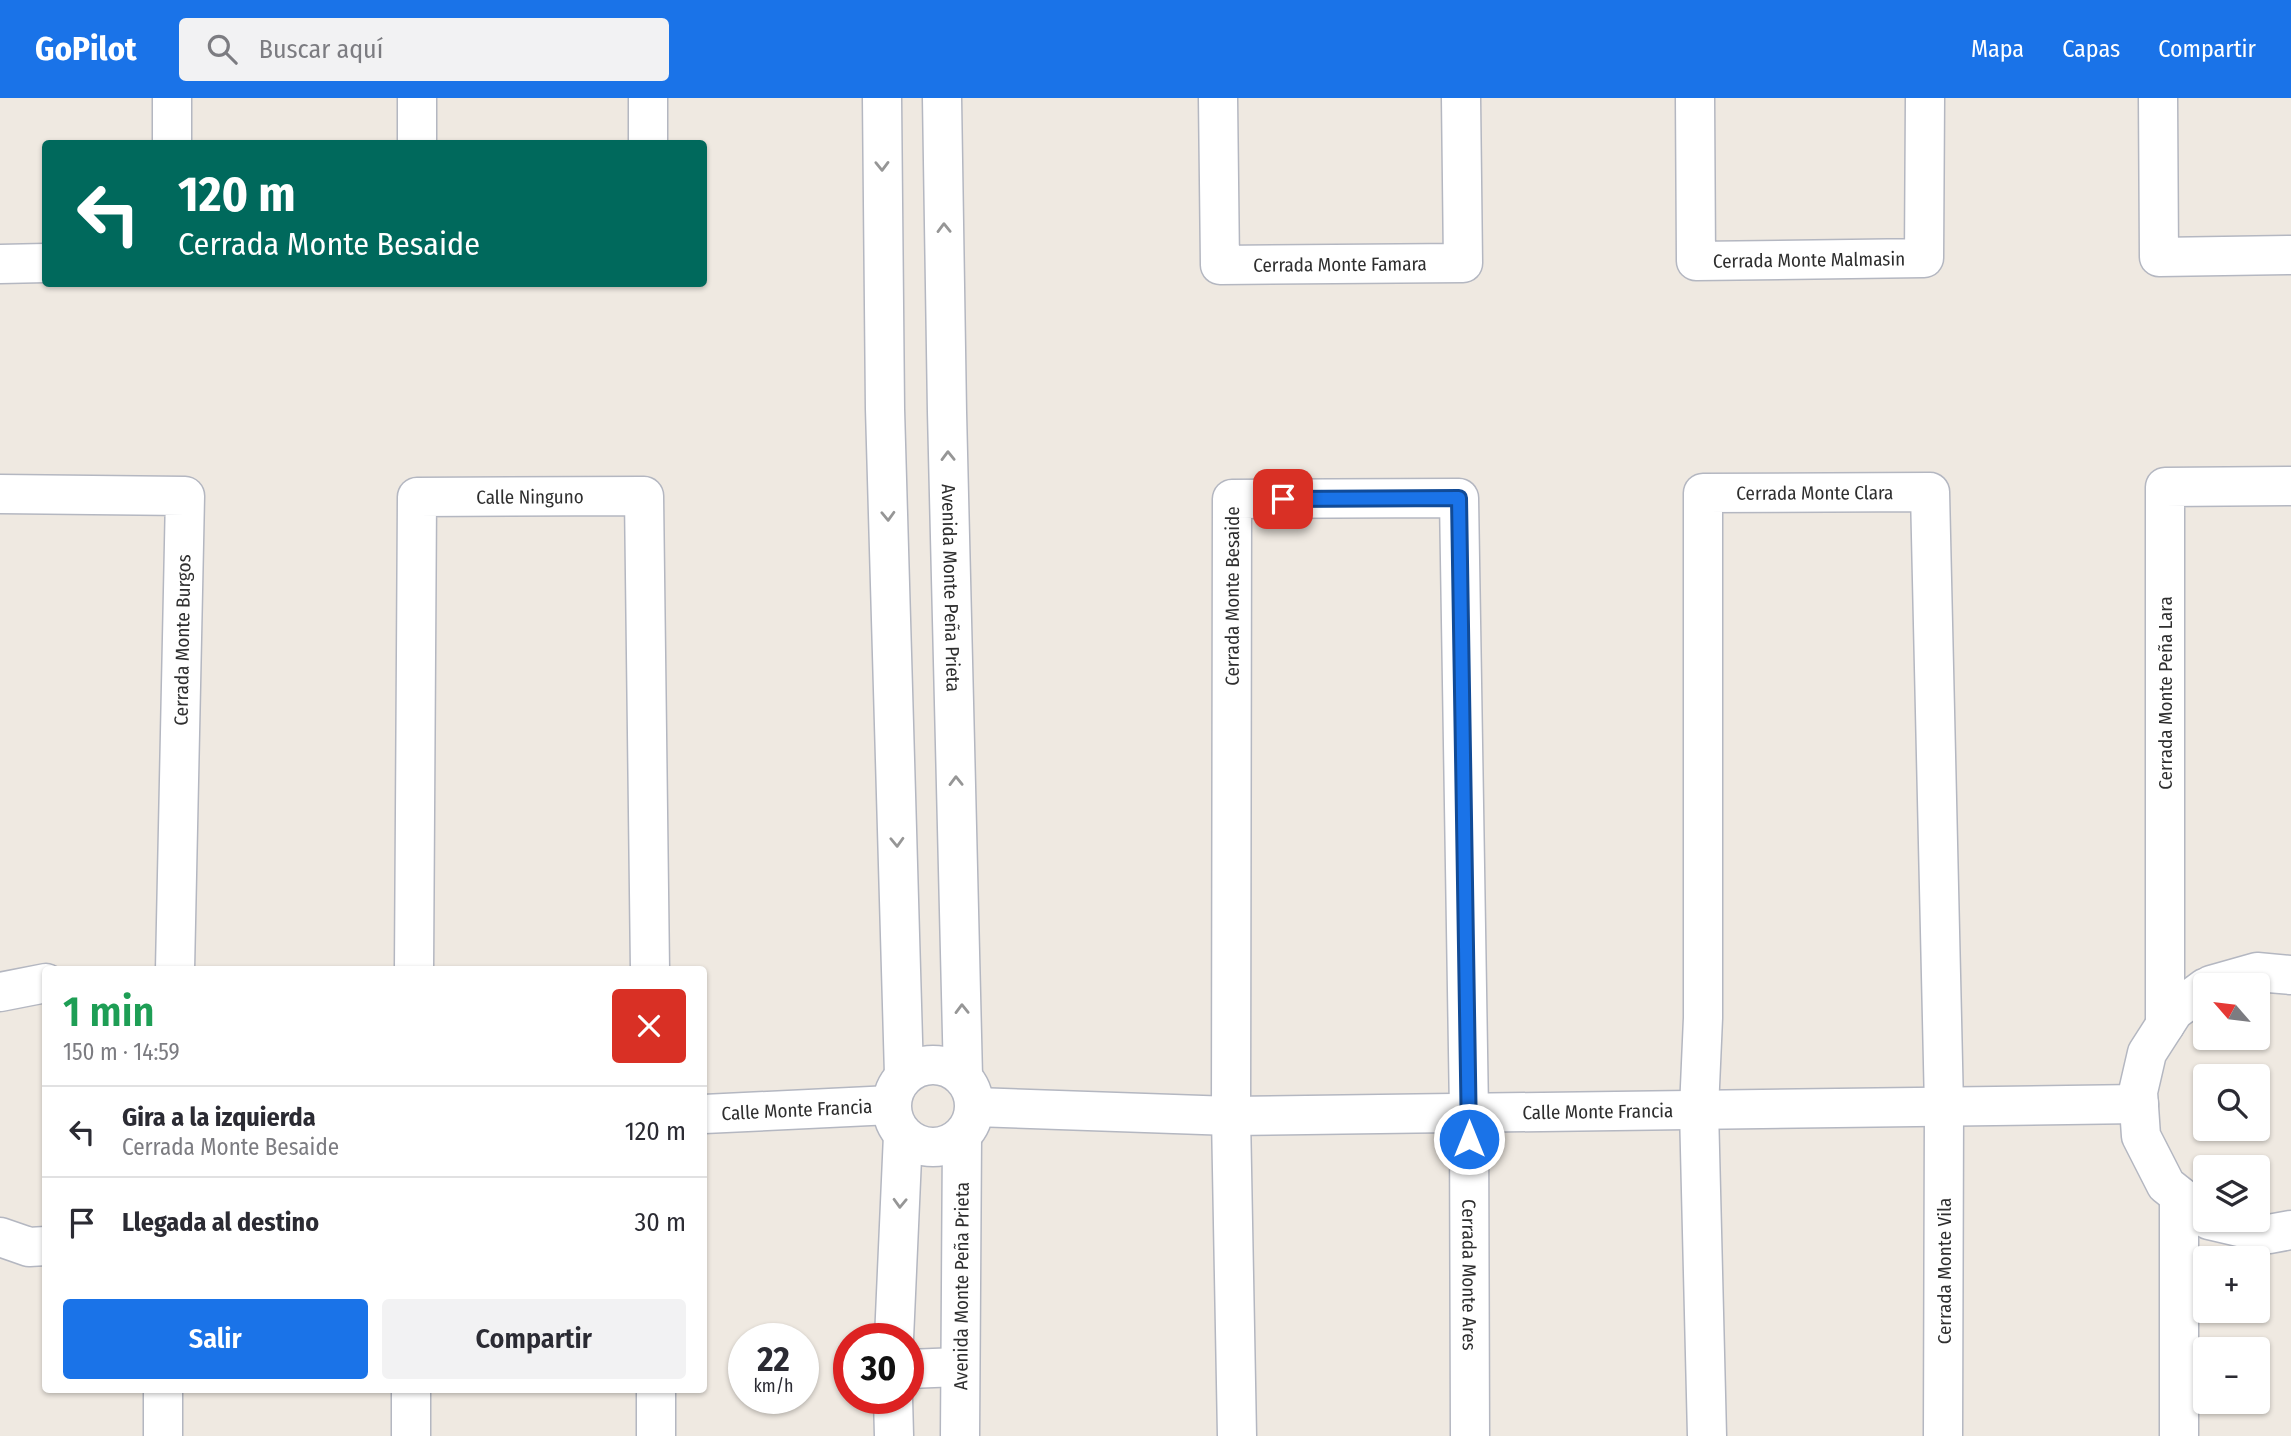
<!DOCTYPE html>
<html lang="es">
<head>
<meta charset="utf-8">
<style>
  :root { --surface:#fff; --page:#f2f2f3; --text:#2b2b33; --muted:#7c7c81; --line:#e1e1e2; --accent:#1a73e8 }
  body { margin:0; font-family:"Fira Sans Condensed",sans-serif; background:var(--page); color:var(--text); height:100vh; display:flex; flex-direction:column; font-size:26px; white-space:nowrap }
  * { box-sizing:border-box; margin:0 }
  p { font-size:23px; color:var(--muted) }
  .icon { flex:none; width:38px; height:38px; fill:none; stroke:currentColor; stroke-width:2; stroke-linecap:round; stroke-linejoin:round }
  .map { position:relative; flex:1; overflow:hidden }
  .details { position:absolute; left:42px; top:868px; width:665px; height:427px; display:flex; flex-direction:column; background:var(--surface); border-radius:7px; box-shadow:0 2px 5px #0004 }
  .details>* { flex:none }
  .top-card { position:absolute; left:42px; top:42px; width:665px; height:147px; border-radius:7px; box-shadow:0 2px 5px #0004; background:#00695c; color:#fff; overflow:hidden }
  .needle { width:46px; rotate:298deg }
  .buttons { position:absolute; left:2193px; top:875px; display:grid; gap:14px }
  .buttons a { display:grid; place-items:center; width:77px; height:77px; border-radius:7px; background:var(--surface); box-shadow:0 2px 5px #0004; font-size:35px }
  .speed { position:absolute; left:728px; top:1225px; display:flex; gap:14px; font-size:35px; font-weight:700; text-align:center }
  .speed>* { display:grid; place-content:center; width:91px; height:91px; border-radius:50%; background:var(--surface); box-shadow:0 2px 5px #0004; line-height:1 }
  .speed small { font-size:18px; font-weight:400 }
  .speed .limit { border:10px solid #d22; background:#fff; color:#111 }
  .pin { position:absolute; display:grid; place-items:center; width:60px; height:60px; color:#fff; margin:-30px; border-radius:14px; box-shadow:0 4px 10px #0006 }
  .me { position:absolute; width:77px; margin:-38px; rotate:0deg; stroke-linejoin:round; filter:drop-shadow(0 0 5px #0008) }
  .turn { display:flex; align-items:center; gap:24px; height:147px; padding:0 21px; font-size:32px }
  .turn .icon { width:91px; height:91px; stroke-width:2.5 }
  .turn b { display:block; font-size:49px; line-height:60px }
  .round { display:grid; place-items:center; flex:none; width:74px; height:74px; border-radius:7px; background:var(--page) }
  .headline { display:flex; align-items:center; justify-content:space-between; height:119px; padding:0 21px }
  h1 { font-size:42px; font-weight:600; line-height:52px; color:#1e9e55 }
  .primary-button { display:flex; gap:14px; margin-top:auto; padding:14px 21px }
  .primary-button a { flex:1; height:80px; border-radius:7px; background:var(--accent); color:#fff; font-size:28px; font-weight:600; line-height:80px; text-align:center }
  .primary-button a+a { background:var(--page); color:var(--text) }
  ul { padding:0; list-style:none }
  li { display:flex; align-items:center; gap:21px; height:91px; padding:0 21px; border-top:2px solid var(--line) }
  li div { flex:1 }
  li b { display:block; font-size:26px }
  li em { font-style:normal }
  header { display:flex; align-items:center; gap:42px; box-sizing:border-box; height:98px; padding:0 35px; background:var(--accent); color:#fff }
  header strong { font-size:33px }
  nav { display:flex; gap:38px; margin-inline-start:auto; font-size:24px }
  .search { width:490px; height:63px; background:var(--page); display:flex; align-items:center; gap:18px; box-sizing:border-box; padding:0 24px; border-radius:7px; color:var(--muted); font-size:26px }
  .map>svg:first-child { display:block }
  .lines { fill:none; stroke-linecap:round; stroke-linejoin:round }
  .minor-casing { stroke:#b4b7c1; stroke-width:41 }
  .minor { stroke:#fff; stroke-width:38 }
  .oneway { stroke:#969696 }
  .route-casing { stroke:#114b97; stroke-width:18 }
  .route { stroke:#1a73e8; stroke-width:12 }
  .labels { text-anchor:middle; stroke-width:6; stroke-linejoin:round; paint-order:stroke }
  .street-label { font-size:19px; fill:#2e2e2e; stroke:#fff }
</style>
</head>
<body>
<header>
<strong>GoPilot</strong>
<div class="search"><svg class="icon" aria-label="search" viewBox="0 0 24 24"><circle cx="10" cy="10" r="6"/><path d="M15 15l6 6"/></svg>Buscar aquí</div>
<nav><a>Mapa</a><a>Capas</a><a>Compartir</a></nav>
</header>
<div class="map">
<svg width="2291" height="1338" viewBox="0 0 2291 1338">
  <rect width="100%" height="100%" fill="#efe9e1"/>
  <g class="lines">
    <g class="minor-casing">
      <g id="minor">
        <path d="M 172,0 L 172,46"/>
        <path d="M 417,0 L 417,46"/>
        <path d="M 882,0 L 885,311 L 904,977"/>
        <path id="s1" d="M 942,0 L 947,314 L 963,979"/>
        <path id="s2" d="M 1218,0 L 1220,167 L 1463,165 L 1461,0"/>
        <path id="s3" d="M 1695,0 L 1696,163 L 1924,160 L 1925,0"/>
        <path d="M 2158,0 L 2159,159 L 2291,157"/>
        <path d="M 648,46 L 648,0"/>
        <path d="M 0,166 L 46,165"/>
        <path d="M 0,396 L 185,398 L 175,872"/>
        <path id="s4" d="M 414,872 L 417,399 L 644,398 L 650,872"/>
        <path d="M 2211,887 L 2257,874 L 2291,877"/>
        <path d="M 2205,890 L 2174,913 L 2147,955 L 2138,994 L 2141,1038 L 2166,1087 L 2205,1118"/>
        <path d="M 0,894 L 46,885"/>
        <path d="M 2165,927 L 2165,389 L 2291,388"/>
        <circle cx="933" cy="1008" r="41"/>
        <path id="s5" d="M 975,1009 L 1231,1018 L 2139,1006"/>
        <path id="s6" d="M 704,1016 L 891,1007"/>
        <path d="M 2209,1122 L 2269,1136 L 2291,1132"/>
        <path d="M 0,1139 L 29,1149 L 46,1148"/>
        <path d="M 894,1241 L 903,1037"/>
        <path d="M 908,1271 L 959,1269"/>
        <path d="M 411,1292 L 411,1338"/>
        <path d="M 656,1292 L 656,1338"/>
        <path d="M 893,1300 L 894,1338"/>
        <path d="M 163,1338 L 163,1292"/>
        <path id="s7" d="M 960,1338 L 962,1038"/>
        <path id="s8" d="M 1237,1338 L 1231,1018 L 1232,401 L 1459,400 L 1469,1014 L 1470,1338"/>
        <path id="s9" d="M 1707,1338 L 1699,1011 L 1703,920 L 1703,395 L 1930,394 L 1944,1009 L 1943,1338"/>
        <path d="M 2179,1338 L 2179,1098"/>
      </g>
    </g>
    <use href="#minor" class="minor"/>
  </g>
  <defs><path id="oneway-chevron" d="M-2-3.5L2.5 0L-2 3.5" fill="none" stroke-width="1.6" stroke-linecap="round" stroke-linejoin="round" transform="scale(1.75)"/></defs>
  <g class="oneway">
    <use href="#oneway-chevron" transform="translate(882 68) rotate(89)"/>
    <use href="#oneway-chevron" transform="translate(944 130) rotate(-91)"/>
    <use href="#oneway-chevron" transform="translate(948 358) rotate(-91)"/>
    <use href="#oneway-chevron" transform="translate(888 418) rotate(88)"/>
    <use href="#oneway-chevron" transform="translate(956 683) rotate(-91)"/>
    <use href="#oneway-chevron" transform="translate(897 744) rotate(88)"/>
    <use href="#oneway-chevron" transform="translate(962 911) rotate(-91)"/>
    <use href="#oneway-chevron" transform="translate(900 1105) rotate(92)"/>
  </g>
  <g class="lines">
    <g class="route-casing">
      <path id="route" d="M 1283,401 L 1459,400 L 1469,1041"/>
    </g>
    <use href="#route" class="route"/>
  </g>
  <g class="labels">
    <g class="street-label">
      <text dy="7" stroke="none"><textPath href="#s3" startOffset="276">Cerrada Monte Malmasin</textPath></text>
      <text dy="7" stroke="none"><textPath href="#s2" startOffset="287">Cerrada Monte Famara</textPath></text>
      <text dy="7" stroke="none"><textPath href="#s9" startOffset="1055">Cerrada Monte Clara</textPath></text>
      <text dy="7" stroke="none"><textPath href="#s4" startOffset="586">Calle Ninguno</textPath></text>
      <text dy="7" stroke="none"><textPath href="#s1" startOffset="490">Avenida Monte Peña Prieta</textPath></text>
      <text dy="7" stroke="none"><textPath href="#s8" startOffset="840">Cerrada Monte Besaide</textPath></text>
      <text transform="translate(182 542) rotate(-89)" y="7">Cerrada Monte Burgos</text>
      <text transform="translate(2165 595) rotate(-90)" y="7">Cerrada Monte Peña Lara</text>
      <text dy="7" stroke="none"><textPath href="#s6" startOffset="93">Calle Monte Francia</textPath></text>
      <text dy="7" stroke="none"><textPath href="#s5" startOffset="623">Calle Monte Francia</textPath></text>
      <text transform="translate(1944 1173) rotate(-90)" y="7">Cerrada Monte Vila</text>
      <text dy="7" stroke="none"><textPath href="#s8" startOffset="1941">Cerrada Monte Ares</textPath></text>
      <text dy="7" stroke="none"><textPath href="#s7" startOffset="150">Avenida Monte Peña Prieta</textPath></text>
    </g>
  </g>
</svg>
<div class="buttons">
<a><svg class="needle" viewBox="-14 -14 28 28"><path d="M0-13l5 13h-10z" fill="#e53935"/><path d="M0 13l5-13h-10z" fill="#7c7c81"/></svg></a>
<a><svg class="icon" aria-label="search" viewBox="0 0 24 24"><circle cx="10" cy="10" r="6"/><path d="M15 15l6 6"/></svg></a>
<a><svg class="icon" aria-label="layers" viewBox="0 0 24 24"><path d="M12 4l9 5-9 5-9-5zM3 14l9 5 9-5"/></svg></a>
<a>+</a>
<a>−</a>
</div>
<div class="speed"><div>22<small>km/h</small></div><div class="limit">30</div></div>
<div class="pin" style="left:1283px;top:401px;background:#d93025"><svg class="icon" aria-label="arrive" viewBox="0 0 24 24"><path d="M6 21V4h12l-3 4 3 4H6"/></svg></div>
<svg class="me" style="left:1469px;top:1041px" viewBox="-20 -20 40 40"><circle r="17" fill="#1a73e8" stroke="#fff" stroke-width="3"/><path d="M0-11L8 9 0 5-8 9z" fill="#fff"/></svg>
<div class="top-card">
<div class="turn"><svg class="icon" aria-label="left" viewBox="0 0 24 24"><path d="M17 20v-9H6M10 6l-5 5 5 5"/></svg><div><b>120 m</b>Cerrada Monte Besaide</div></div>
</div>
<section class="details">
<div class="headline"><div><h1>1 min</h1><p>150 m · 14:59</p></div><a class="round" style="background:#d93025;color:#fff"><svg class="icon" aria-label="close" viewBox="0 0 24 24"><path d="M6 6l12 12M18 6L6 18"/></svg></a></div>
<ul>
<li><svg class="icon" aria-label="left" viewBox="0 0 24 24"><path d="M17 20v-9H6M10 6l-5 5 5 5"/></svg><div><b>Gira a la izquierda</b><p>Cerrada Monte Besaide</p></div><em>120 m</em></li>
<li><svg class="icon" aria-label="arrive" viewBox="0 0 24 24"><path d="M6 21V4h12l-3 4 3 4H6"/></svg><div><b>Llegada al destino</b></div><em>30 m</em></li>
</ul>
<div class="primary-button"><a>Salir</a><a>Compartir</a></div>
</section>
</div>
</body>
</html>
